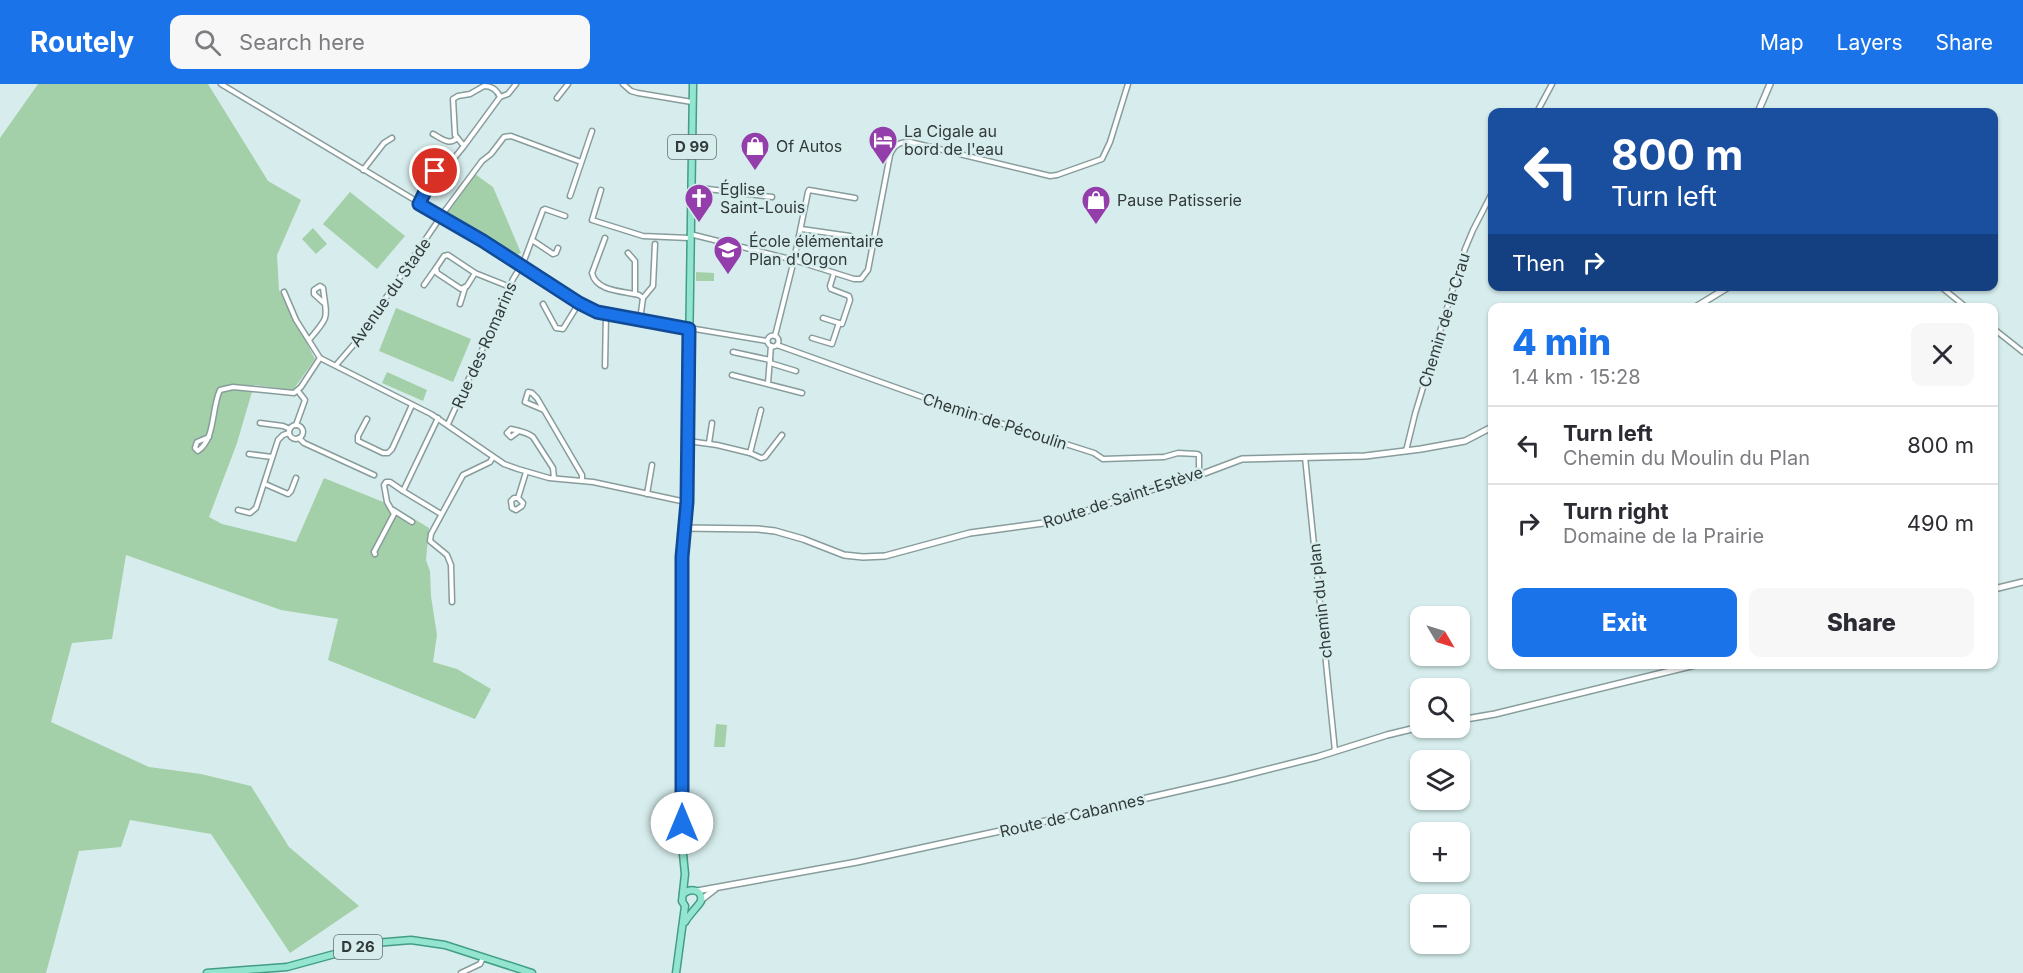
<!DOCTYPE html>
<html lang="en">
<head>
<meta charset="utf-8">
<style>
  :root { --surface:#fff; --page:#f7f7f7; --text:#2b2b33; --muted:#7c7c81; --line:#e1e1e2; --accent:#1a73e8 }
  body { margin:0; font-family:Inter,sans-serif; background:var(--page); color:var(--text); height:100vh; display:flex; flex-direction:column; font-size:22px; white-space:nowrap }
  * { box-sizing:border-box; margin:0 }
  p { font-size:20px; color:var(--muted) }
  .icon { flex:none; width:33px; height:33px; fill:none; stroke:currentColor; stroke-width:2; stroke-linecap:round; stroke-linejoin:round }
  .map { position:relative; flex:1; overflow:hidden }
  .panel { position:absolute; left:1488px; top:219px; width:510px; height:366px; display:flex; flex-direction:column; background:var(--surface); border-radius:12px; box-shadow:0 2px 4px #0004 }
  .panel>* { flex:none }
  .guide { position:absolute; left:1488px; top:24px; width:510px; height:183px; border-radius:12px; box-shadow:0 2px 4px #0004; background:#1a4fa0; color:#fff; overflow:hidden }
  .needle { width:39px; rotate:128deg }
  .buttons { position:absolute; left:1410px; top:522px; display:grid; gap:12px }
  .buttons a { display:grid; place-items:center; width:60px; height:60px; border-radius:12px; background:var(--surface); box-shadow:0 2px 4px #0004; font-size:30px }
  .pin { position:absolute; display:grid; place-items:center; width:51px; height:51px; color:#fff; margin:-26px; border:3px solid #fff; border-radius:50%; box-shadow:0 2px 6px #0007 }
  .me { position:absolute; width:66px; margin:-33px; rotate:0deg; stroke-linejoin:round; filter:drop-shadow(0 0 4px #0008) }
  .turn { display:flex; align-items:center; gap:21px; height:126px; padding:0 24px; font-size:27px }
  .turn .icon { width:78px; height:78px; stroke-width:2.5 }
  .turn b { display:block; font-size:42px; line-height:51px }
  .then { display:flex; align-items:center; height:57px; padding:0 24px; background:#0003; gap:12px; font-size:22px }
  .round { display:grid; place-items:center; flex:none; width:63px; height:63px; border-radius:12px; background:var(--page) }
  .headline { display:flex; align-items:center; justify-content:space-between; height:102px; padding:0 24px }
  h1 { font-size:36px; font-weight:800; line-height:45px; color:var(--accent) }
  .button { display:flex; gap:12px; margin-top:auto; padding:12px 24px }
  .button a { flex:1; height:69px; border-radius:12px; background:var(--accent); color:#fff; font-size:24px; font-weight:800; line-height:69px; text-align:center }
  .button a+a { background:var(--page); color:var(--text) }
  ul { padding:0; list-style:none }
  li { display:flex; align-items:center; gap:18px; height:78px; padding:0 24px; border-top:2px solid var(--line) }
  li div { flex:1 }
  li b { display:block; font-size:22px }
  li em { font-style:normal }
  header { display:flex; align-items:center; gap:36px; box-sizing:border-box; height:84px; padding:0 30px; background:var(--accent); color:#fff }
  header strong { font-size:28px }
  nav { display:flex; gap:33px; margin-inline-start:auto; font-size:21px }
  .search { width:420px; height:54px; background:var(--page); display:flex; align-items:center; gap:15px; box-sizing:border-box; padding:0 21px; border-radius:12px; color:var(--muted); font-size:22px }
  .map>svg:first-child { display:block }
  .green { fill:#a3d0a8 }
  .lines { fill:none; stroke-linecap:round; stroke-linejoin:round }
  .minor-casing { stroke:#889c9c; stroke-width:7 }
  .tertiary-casing { stroke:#889c9c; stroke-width:8 }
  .secondary-casing { stroke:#889c9c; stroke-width:8 }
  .primary-casing { stroke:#429d86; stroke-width:9 }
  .minor { stroke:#fff; stroke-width:4 }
  .tertiary { stroke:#fff; stroke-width:5 }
  .secondary { stroke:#fff; stroke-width:5 }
  .primary { stroke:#93e5cf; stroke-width:6 }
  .route-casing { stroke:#114b97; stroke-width:15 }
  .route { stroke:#1a73e8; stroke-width:10 }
  .labels { text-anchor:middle; stroke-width:5; stroke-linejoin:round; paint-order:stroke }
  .shield { fill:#d7eded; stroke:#647070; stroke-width:1.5 }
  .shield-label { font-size:15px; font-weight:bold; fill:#323a3a }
  .poi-label { font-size:16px; fill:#323a3a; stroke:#d7eded; text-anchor:start }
  .street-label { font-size:16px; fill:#323a3a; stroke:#d7eded }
</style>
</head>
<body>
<header>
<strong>Routely</strong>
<div class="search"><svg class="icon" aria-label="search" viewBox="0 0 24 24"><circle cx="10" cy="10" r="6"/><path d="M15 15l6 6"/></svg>Search here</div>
<nav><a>Map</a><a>Layers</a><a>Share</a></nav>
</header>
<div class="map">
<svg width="2023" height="889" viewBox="0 0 2023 889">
  <rect width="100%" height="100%" fill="#d7eded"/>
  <g class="green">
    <path d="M 38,0 L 208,0 L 268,97 L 301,116 L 277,171 L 279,206 L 315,275 L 293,306 L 254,301 L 237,359 L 209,433 L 222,440 L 296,458 L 324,394 L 393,422 L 429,444 L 426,476 L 430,487 L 431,512 L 437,551 L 433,578 L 457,585 L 491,605 L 475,635 L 328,576 L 338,535 L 281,526 L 126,471 L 112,555 L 72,559 L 51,638 L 149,683 L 201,690 L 251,702 L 289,763 L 359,822 L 290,869 L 211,750 L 130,736 L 121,763 L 79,767 L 46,889 L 0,889 L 0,54 Z"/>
    <path d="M 475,90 L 493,103 L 521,169 L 514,172 L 447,128 Z"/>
    <path d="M 350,108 L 405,152 L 377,185 L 323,140 Z"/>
    <path d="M 313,144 L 327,160 L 316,170 L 302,155 Z"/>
    <path d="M 696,188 L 714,189 L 714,197 L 696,197 Z"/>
    <path d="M 396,224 L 471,255 L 453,298 L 379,267 Z"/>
    <path d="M 387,288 L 427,306 L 423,317 L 382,299 Z"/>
    <path d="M 716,640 L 727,641 L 725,663 L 714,663 Z"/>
  </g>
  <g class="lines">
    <g class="minor-casing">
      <g id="minor">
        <path d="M 221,0 L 483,157 L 579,219 L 606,230 L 689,245"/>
        <path d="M 623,0 L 631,7 L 638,9 L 692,18"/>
        <path d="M 500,13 L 508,10 L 516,0"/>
        <path d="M 557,14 L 568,0"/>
        <path d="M 1537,28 L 1552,0"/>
        <path d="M 433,50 C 441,54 449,62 457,54"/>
        <path d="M 363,86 L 384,59 L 392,54"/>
        <path d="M 692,103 L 772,113"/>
        <path d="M 601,106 L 592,136 L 643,152 L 689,154"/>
        <path d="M 570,112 L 592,47"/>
        <path d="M 419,120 L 436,85 L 451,78 L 464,62 L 455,51 L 453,15 L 458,12 L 470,10 L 484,2 C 492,2 497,6 500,13 L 464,62"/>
        <path d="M 801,145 L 850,152"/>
        <path d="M 690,150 L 794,176 L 854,195 L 861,195 L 868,186 L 890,71 C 894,61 899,58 910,58 L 1050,92 L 1057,91 L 1102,75 L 1110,58 L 1128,0"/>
        <path d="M 605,154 L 592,189 C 596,208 624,207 639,211 L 643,214 L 640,236"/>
        <path d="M 532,156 L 553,170 L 556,169 L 558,164"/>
        <path d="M 628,169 L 635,177 L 635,210"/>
        <path d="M 522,182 L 543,126 L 545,125 L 565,132"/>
        <path d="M 475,189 L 467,202 L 461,205 L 437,189 L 436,184 L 444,172 L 448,171 L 475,189 L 510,203"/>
        <path d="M 424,201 L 436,184"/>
        <path d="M 1940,202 L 1967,224"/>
        <path d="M 284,208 L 296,236 L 320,274 L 431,330 L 504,380 L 518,385 L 549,394 L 593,398 L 686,418"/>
        <path d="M 643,214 L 653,202 L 655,160"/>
        <path d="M 460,220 L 465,204"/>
        <path d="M 543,220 L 556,244 L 563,245 L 579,219"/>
        <path d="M 823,234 L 842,240 L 850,216 L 849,212 L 831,205 L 830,202 L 834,189"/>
        <path d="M 689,244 L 767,257"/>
        <path d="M 1994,245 L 2023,268"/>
        <circle cx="773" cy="257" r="5.5"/>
        <path d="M 775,252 L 794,176 L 808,108 L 809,106 L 855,114"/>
        <path d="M 812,254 L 832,260 L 839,239"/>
        <path d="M 309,256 C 330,231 327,236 323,204 L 320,202 L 314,206 L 314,210 L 325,220"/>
        <path d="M 777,261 L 953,324 L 1094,369 L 1103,375 L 1164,373 L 1178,369 L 1197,370 L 1199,371 L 1199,392"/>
        <path d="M 733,268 L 770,276"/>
        <path d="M 770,279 L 796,287"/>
        <path d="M 337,280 L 356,258 L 444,128 L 482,77 L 491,70 L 504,53 L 511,52 L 581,78"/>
        <path d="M 605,282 L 606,230"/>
        <path d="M 732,291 L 802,309"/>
        <path d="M 768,299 L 771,262"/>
        <path d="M 544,326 L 525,318 L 528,308 L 532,309 L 537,314 L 582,391 L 582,396"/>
        <path d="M 438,334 L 403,407 L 441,430"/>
        <path d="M 367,335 L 358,352 L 358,357 L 383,369 L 388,369 L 392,365 L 412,321"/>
        <path d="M 260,339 L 283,342 L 290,345"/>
        <path d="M 448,340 L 494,240 L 513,195 L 521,182"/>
        <path d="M 296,341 L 305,316 L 298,307"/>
        <circle cx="296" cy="348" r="7"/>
        <path d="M 519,347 L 511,353 L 507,349 L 511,345 C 519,347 527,348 533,353 L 553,384 L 554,394"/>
        <path d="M 209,353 L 197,358 L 195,364 L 198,367 C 216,354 211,325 220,306 L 233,303 L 294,309 L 301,303 L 320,274"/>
        <path d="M 299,354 L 304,359 L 374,391"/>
        <path d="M 688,357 L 717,361 L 750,369 L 761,326"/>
        <path d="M 709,359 L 712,339"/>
        <path d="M 1406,367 L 1415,330 L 1465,165 L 1473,146 L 1492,109"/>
        <path d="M 750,369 L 761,374 L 765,373 L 782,351"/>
        <path d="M 249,370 L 272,373"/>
        <path d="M 1305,373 L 1335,667"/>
        <path d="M 265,400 L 288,410 L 291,407 L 296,394"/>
        <path d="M 647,410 L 652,381"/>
        <path d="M 518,414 L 514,414 L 511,417 L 512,424 L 516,426 L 522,422 L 523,419 L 518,414 L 526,388"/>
        <path d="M 238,426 L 250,429 L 256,424 L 278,356 L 283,351 L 289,349"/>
        <path d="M 393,426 L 412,438"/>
        <path d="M 375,470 L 374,468 L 394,430 L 387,418 L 384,401 L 386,398 L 390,398 L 403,407"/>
        <path d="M 452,518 L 451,481 L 447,471 L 430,457 L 431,450 L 463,391 L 490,378 L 493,373"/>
        <path d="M 461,889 L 480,880 L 483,874"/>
      </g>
    </g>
    <g class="tertiary-casing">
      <g id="tertiary">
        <path d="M 1758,28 L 1770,0"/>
        <path d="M 1694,224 L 1730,202"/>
        <path d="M 684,444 L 758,445 L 775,447 L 803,455 L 844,471 L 863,473 L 885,472 L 970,449 L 1058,437 L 1138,409 L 1181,398 L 1242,375 L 1365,372 L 1421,365 L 1465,357 L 1492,343"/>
      </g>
    </g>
    <g class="secondary-casing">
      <g id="secondary">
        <path d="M 1994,505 L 2023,498"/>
        <path d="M 1460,636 L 1495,630 L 1699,580"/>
        <path d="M 697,807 L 857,778 L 1037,739 L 1226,696 L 1317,673 L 1387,651 L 1420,643"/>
        <path d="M 701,816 L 715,805"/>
      </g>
    </g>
    <g class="primary-casing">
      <g id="primary">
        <path d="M 683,810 C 690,804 703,805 701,817 C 700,820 688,832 685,838"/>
        <path d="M 207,889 L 287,883 L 375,859 L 411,856 L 445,861 L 532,889"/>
        <path d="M 676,889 L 685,822 L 682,817 L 685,790 L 682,760 L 682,473 L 687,409 L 693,0"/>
      </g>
    </g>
    <use href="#minor" class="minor"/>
    <use href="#tertiary" class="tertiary"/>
    <use href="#secondary" class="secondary"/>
    <use href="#primary" class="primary"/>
  </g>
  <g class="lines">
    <g class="route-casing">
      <path id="route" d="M 435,87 L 419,120 L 483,157 L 579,219 L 597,228 L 689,245 L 687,418 L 682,473 L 682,739"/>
    </g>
    <use href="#route" class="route"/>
  </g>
  <defs>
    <g id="hotel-pin" transform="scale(1.5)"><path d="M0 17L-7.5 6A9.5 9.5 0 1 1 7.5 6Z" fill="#943eab" stroke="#d7eded"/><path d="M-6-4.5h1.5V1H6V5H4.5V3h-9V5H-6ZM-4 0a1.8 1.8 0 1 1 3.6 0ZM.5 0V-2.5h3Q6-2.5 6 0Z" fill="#fff"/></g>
    <g id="shop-pin" transform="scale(1.5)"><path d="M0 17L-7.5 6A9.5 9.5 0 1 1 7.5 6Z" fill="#943eab" stroke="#d7eded"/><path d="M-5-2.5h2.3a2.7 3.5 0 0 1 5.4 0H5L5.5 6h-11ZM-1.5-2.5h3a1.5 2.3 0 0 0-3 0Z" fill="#fff"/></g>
    <g id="church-pin" transform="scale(1.5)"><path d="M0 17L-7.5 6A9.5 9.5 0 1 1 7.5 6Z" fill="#943eab" stroke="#d7eded"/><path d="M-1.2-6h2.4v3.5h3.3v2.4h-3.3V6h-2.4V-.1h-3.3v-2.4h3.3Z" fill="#fff"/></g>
    <g id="school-pin" transform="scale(1.5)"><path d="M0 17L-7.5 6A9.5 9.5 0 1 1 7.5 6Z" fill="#943eab" stroke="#d7eded"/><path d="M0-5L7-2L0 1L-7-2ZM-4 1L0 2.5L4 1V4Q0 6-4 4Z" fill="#fff"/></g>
  </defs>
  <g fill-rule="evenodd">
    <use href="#hotel-pin" x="883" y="56"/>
    <use href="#shop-pin" x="755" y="62"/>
    <use href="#church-pin" x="699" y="114"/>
    <use href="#shop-pin" x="1096" y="116"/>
    <use href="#school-pin" x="728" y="166"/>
  </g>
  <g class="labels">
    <g class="shield">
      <rect x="668" y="51" width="48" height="24" rx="4.5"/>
      <rect x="334" y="851" width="48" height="24" rx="4.5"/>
    </g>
    <g class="shield-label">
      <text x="692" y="68">D 99</text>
      <text x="358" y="868">D 26</text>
    </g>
    <g class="poi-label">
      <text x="904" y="53">La Cigale au<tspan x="904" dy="18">bord de l'eau</tspan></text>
      <text x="776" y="68">Of Autos</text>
      <text x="720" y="111">Église<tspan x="720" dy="18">Saint-Louis</tspan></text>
      <text x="1117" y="122">Pause Patisserie</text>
      <text x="749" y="163">École élémentaire<tspan x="749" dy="18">Plan d'Orgon</tspan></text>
    </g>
    <g class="street-label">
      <text transform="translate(390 208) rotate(-55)" y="6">Avenue du Stade</text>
      <text transform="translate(1444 236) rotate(-73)" y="6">Chemin de la Crau</text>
      <text transform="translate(484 261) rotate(-66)" y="6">Rue des Romarins</text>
      <text transform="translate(995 337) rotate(18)" y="6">Chemin de Pécoulin</text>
      <text transform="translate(1123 413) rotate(-18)" y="6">Route de Saint-Estève</text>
      <text transform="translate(1320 517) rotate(-96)" y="6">chemin du plan</text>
      <text transform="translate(1072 731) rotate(-13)" y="6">Route de Cabannes</text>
    </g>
  </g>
</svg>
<div class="buttons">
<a><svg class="needle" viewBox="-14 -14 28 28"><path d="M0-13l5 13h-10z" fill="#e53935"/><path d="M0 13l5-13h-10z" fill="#7c7c81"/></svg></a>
<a><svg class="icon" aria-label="search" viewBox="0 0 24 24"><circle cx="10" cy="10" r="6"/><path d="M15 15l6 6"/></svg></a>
<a><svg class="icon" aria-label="layers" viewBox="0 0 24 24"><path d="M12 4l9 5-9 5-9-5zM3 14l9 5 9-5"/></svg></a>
<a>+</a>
<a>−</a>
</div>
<div class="pin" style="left:435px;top:87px;background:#d93025"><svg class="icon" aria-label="arrive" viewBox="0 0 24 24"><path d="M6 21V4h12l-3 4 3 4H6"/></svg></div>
<svg class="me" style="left:682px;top:739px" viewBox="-20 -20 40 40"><circle r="19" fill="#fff"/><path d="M0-13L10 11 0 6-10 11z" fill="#1a73e8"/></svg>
<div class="guide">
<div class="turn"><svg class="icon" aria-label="left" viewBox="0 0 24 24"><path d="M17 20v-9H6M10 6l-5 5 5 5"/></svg><div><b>800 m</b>Turn left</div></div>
<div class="then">Then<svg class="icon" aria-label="right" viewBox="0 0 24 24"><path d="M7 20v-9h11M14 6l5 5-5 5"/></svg></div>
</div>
<section class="panel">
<div class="headline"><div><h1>4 min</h1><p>1.4 km · 15:28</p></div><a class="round"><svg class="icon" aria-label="close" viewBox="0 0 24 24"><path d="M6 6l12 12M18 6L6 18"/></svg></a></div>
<ul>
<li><svg class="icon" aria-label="left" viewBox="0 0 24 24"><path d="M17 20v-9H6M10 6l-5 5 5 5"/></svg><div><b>Turn left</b><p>Chemin du Moulin du Plan</p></div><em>800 m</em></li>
<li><svg class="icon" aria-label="right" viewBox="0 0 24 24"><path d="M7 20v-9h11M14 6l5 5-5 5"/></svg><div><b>Turn right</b><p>Domaine de la Prairie</p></div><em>490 m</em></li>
</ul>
<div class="button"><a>Exit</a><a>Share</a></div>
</section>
</div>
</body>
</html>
